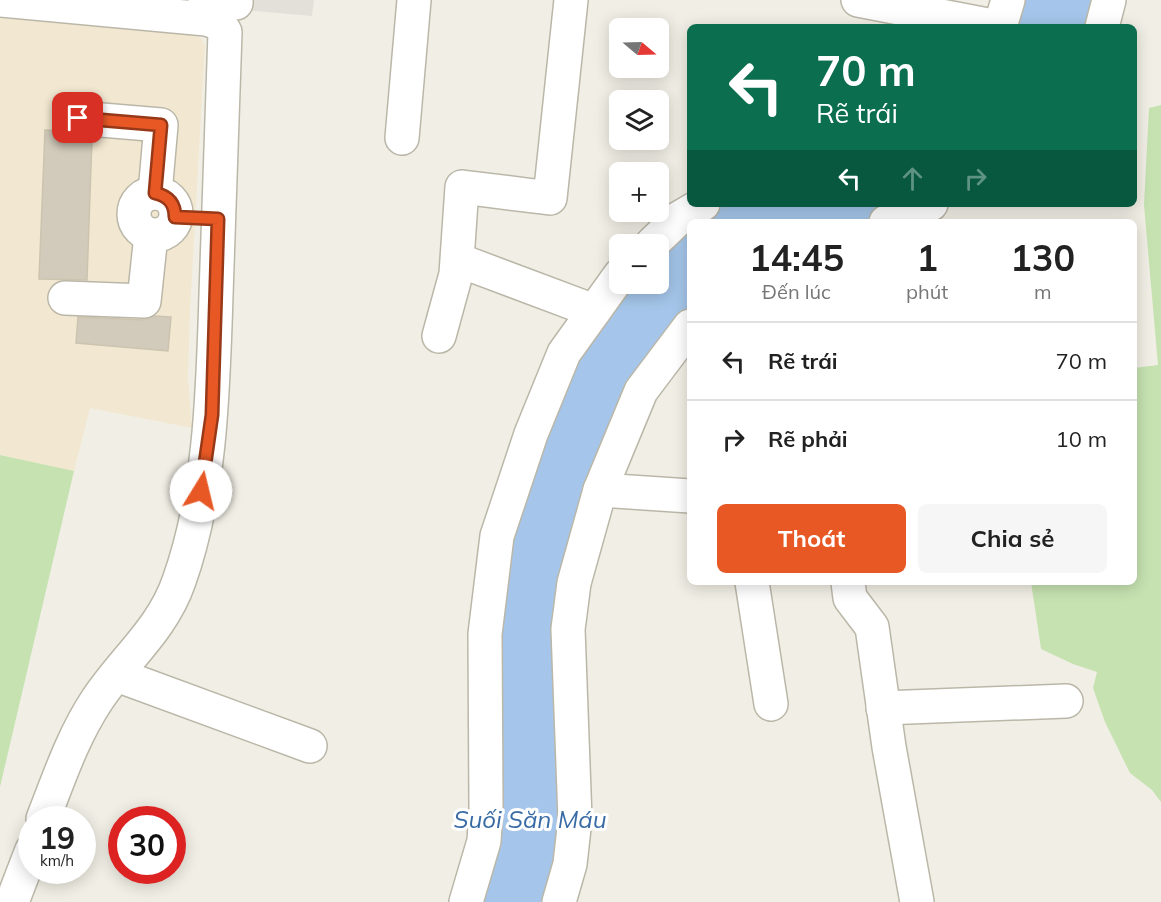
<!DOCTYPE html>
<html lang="vi">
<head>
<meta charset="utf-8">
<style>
  :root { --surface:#fff; --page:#f6f6f6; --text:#222; --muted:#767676; --line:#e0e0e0; --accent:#e85825 }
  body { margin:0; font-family:Mulish,sans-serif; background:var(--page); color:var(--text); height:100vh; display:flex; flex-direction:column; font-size:22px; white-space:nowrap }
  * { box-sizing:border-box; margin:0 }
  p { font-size:20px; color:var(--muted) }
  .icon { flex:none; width:33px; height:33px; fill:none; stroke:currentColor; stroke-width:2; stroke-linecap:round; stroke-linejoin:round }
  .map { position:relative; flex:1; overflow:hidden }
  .panel { position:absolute; left:687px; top:219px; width:450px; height:366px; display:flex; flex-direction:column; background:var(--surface); border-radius:9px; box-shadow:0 3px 15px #0003 }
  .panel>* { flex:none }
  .hud { position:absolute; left:687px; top:24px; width:450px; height:183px; border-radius:9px; box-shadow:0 3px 15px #0003; background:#0b6e4f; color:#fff; overflow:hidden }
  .needle { width:39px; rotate:109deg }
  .fabs { position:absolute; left:609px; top:18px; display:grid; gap:12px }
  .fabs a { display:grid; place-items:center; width:60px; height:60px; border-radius:9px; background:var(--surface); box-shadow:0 3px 15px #0003; font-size:30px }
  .speed { position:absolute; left:18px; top:806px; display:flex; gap:12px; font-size:30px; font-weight:700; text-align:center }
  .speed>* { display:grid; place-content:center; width:78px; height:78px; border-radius:50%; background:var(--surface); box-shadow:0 3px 15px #0003; line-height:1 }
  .speed small { font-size:15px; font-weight:400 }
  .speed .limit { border:9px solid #d22; background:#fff; color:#111 }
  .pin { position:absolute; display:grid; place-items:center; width:51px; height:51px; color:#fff; margin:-26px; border-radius:12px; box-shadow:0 3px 9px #0006 }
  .me { position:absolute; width:66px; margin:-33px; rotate:9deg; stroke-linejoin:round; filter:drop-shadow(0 0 4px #0008) }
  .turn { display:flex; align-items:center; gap:21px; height:126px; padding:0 30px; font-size:27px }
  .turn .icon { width:78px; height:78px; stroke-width:2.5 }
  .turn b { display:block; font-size:42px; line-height:51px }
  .lanes { display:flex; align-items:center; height:57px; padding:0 30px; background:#0003; justify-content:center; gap:30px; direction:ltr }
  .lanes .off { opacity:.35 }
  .eta { display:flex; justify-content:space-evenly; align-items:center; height:102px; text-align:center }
  .eta b { font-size:36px; font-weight:700; line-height:42px }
  .cta { display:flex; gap:12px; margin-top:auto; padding:12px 30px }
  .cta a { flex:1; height:69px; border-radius:9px; background:var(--accent); color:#fff; font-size:24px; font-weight:700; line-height:69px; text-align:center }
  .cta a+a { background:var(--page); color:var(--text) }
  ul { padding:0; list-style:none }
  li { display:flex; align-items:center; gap:18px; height:78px; padding:0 30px; border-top:2px solid var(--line) }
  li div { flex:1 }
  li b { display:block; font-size:22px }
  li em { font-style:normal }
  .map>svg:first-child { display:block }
  .commercial { fill:#f2e8d1 }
  .industrial { fill:#e3e0da }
  .green { fill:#c6e2b1 }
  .water { fill:#a5c6ea }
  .building { fill:#d2cbbb; stroke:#ccc4af; stroke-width:1.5 }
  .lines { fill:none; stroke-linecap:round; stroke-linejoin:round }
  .minor-casing { stroke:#bbb7a8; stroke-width:36 }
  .minor { stroke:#fff; stroke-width:33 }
  .route-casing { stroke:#973918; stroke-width:15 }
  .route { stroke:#e85825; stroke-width:10 }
  .labels { text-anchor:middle; stroke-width:6; stroke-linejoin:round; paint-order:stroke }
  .water-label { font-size:24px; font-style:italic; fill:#386ba5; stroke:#fff }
</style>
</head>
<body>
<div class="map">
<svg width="1161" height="902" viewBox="0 0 1161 902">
  <rect width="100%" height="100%" fill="#f1efe5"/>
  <path class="commercial" d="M 0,18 L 190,34 L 201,38 L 205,45 L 190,311 L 188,376 L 192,428 L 90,408 L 74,471 L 0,455 Z"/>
  <path class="industrial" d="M 125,0 L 314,0 L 312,16 Z"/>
  <g class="green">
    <path d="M 1161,105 L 1161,802 L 1152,790 L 1130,773 L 1105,722 L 1093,688 L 1097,672 L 1073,664 L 1041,649 L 1031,582 L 1134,582 L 1134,368 L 1158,365 L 1144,205 L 1149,108 Z"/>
    <path d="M 0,455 L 74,471 L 0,787 Z"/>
  </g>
  <g class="water">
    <path d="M 1017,0 L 1098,0 L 1092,27 L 1009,27 Z"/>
    <path d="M 722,204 L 905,204 L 861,222 L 692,222 Z"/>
    <path d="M 690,223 L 690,313 L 590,487 L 565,818 L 549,902 L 476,902 L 494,637 L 506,539 L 573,357 L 625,284 L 658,284 L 659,251 Z"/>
  </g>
  <g class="building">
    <path d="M 45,130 L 66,131 L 76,137 L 92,138 L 87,280 L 39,279 Z"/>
    <path d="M 155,316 L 171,317 L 168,351 L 76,343 L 78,317 L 143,320 Z"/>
  </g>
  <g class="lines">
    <g class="minor-casing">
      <g id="minor">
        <path d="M 1,0 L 206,19 L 219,23 L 225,32 C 222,120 219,207 216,295 C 213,389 211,491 179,581 C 162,630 125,658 97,700 C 73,736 59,778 43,819"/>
        <path d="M 205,0 L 236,3 L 236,0"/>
        <path d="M 858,0 L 998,27"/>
        <path d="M 1000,27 L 1008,0"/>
        <path d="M 1102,27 L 1109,0"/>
        <path d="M 78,118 L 161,125 L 155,193"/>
        <path d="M 402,138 L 414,0"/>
        <circle cx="155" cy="214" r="21"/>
        <path d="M 886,222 L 931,204"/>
        <path d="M 652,244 L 679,218 L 703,204"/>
        <path d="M 458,260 L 594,311"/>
        <path d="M 65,298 L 144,301 L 151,235"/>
        <path d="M 439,336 L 456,274 L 462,187 L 550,198 L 571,0"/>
        <path d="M 600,490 L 690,496"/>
        <path d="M 752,582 L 771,704"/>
        <path d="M 848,582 L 850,598 L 872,627 L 889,747 L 917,902"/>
        <path d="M 117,675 L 310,746"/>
        <path d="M 883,708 L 1066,701"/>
        <path d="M 12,902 L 32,850"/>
        <path d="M 466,902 L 484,841 L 486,808 L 485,634 L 497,536 L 531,434 L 564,353 L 620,275"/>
        <path d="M 559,902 L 570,864 L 575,819 L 568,629 L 574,583 L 600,490 L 641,391 L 690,326"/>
      </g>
    </g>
    <use href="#minor" class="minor"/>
  </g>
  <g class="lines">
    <g class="route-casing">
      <path id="route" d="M 78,118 L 161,125 L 155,193 C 168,196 175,203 175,217 L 218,219 L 212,415 L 201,491"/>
    </g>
    <use href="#route" class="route"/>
  </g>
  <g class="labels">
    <g class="water-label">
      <text x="530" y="828">Suối Săn Máu</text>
    </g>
  </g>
</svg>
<div class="fabs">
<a><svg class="needle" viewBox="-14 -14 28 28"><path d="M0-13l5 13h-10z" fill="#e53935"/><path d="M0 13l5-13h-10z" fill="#767676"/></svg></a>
<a><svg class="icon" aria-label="layers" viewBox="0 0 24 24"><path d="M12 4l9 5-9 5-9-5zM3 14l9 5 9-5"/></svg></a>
<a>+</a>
<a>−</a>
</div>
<div class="speed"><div>19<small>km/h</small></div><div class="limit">30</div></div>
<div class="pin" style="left:78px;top:118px;background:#d93025"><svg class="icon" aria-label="arrive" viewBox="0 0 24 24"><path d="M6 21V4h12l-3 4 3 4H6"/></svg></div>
<svg class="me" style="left:201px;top:491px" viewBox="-20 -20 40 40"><circle r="19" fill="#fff"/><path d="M0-13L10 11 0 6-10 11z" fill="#e85825"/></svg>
<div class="hud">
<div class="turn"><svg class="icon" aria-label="left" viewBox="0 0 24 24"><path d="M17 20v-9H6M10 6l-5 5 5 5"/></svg><div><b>70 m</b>Rẽ trái</div></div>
<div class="lanes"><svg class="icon" aria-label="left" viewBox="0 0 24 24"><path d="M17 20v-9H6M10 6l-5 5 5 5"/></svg><svg class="icon off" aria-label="ahead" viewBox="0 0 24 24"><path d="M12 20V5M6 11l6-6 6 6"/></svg><svg class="icon off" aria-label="right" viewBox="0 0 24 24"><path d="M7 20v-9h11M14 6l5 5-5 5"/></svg></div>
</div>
<section class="panel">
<div class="eta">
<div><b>14:45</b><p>Đến lúc</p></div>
<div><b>1</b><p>phút</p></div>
<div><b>130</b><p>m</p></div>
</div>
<ul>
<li><svg class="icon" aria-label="left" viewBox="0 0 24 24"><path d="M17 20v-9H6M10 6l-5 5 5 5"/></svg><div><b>Rẽ trái</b></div><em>70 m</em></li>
<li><svg class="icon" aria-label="right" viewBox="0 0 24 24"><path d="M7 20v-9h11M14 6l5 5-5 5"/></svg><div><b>Rẽ phải</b></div><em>10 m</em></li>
</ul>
<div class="cta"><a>Thoát</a><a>Chia sẻ</a></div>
</section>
</div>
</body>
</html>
